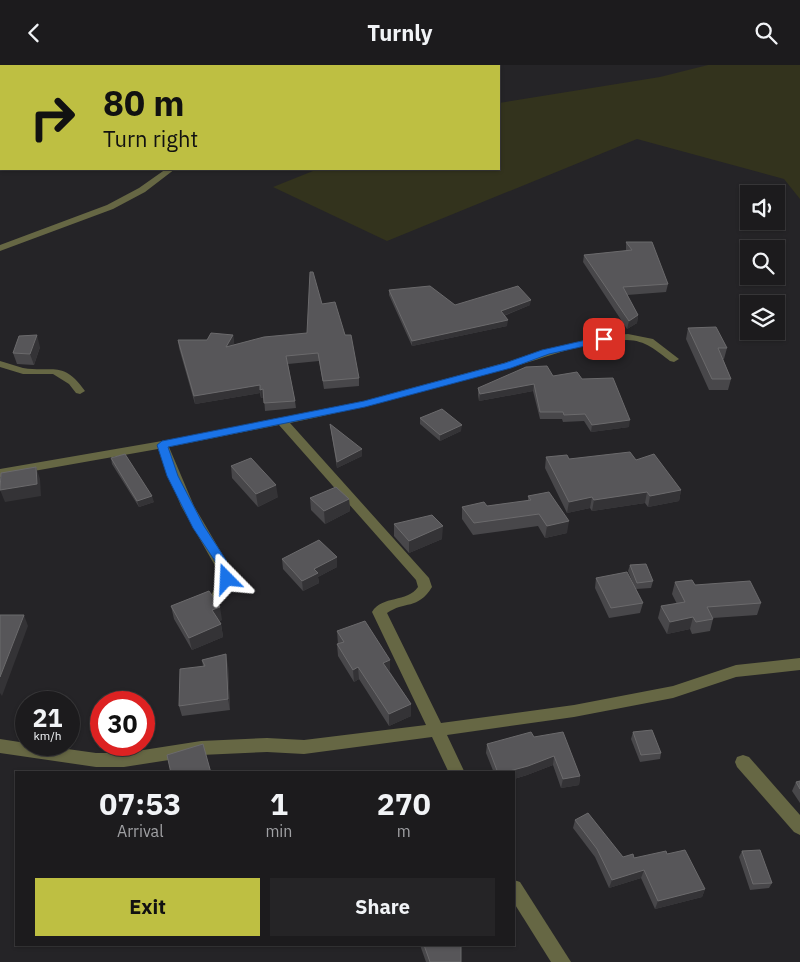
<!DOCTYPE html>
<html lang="en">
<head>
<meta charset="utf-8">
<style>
  :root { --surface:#1c1b1d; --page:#252426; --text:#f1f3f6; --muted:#a0a1a4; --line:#3a393b; --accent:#bebf42 }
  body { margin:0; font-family:"IBM Plex Sans",sans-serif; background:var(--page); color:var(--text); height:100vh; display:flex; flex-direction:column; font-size:19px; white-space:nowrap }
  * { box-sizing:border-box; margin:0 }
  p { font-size:16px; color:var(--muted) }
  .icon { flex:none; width:28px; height:28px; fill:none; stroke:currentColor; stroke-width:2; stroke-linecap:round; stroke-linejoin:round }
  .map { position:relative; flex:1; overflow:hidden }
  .details { position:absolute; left:15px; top:706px; width:500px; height:175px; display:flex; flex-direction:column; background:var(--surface); border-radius:0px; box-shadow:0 1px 4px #0004,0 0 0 1px var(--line) }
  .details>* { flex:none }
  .top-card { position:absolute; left:0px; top:0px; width:500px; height:105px; box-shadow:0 1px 4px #0004,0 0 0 1px var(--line); background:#bebf42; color:#111; overflow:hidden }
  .tools { position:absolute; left:740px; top:120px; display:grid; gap:10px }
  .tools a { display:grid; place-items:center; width:45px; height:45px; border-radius:0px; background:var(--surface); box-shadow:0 1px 4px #0004,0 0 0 1px var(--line); font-size:25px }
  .speed { position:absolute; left:15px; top:626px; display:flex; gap:10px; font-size:25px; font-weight:700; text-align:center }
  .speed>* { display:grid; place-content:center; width:65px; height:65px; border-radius:50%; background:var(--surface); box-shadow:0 1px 4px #0004,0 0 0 1px var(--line); line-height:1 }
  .speed small { font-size:12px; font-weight:400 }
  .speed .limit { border:8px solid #d22; background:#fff; color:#111 }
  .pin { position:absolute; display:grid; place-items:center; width:42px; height:42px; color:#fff; margin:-21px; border-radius:10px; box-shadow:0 2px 8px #0006 }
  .me { position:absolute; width:55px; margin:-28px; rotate:339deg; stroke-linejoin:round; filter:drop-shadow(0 0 4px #0008) }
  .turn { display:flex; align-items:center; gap:18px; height:105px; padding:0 20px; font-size:22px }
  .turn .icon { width:65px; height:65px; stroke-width:2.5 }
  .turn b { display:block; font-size:35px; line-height:42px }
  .eta { display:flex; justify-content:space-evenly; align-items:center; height:85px; text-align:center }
  .eta b { font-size:30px; font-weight:700; line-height:35px }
  .button { display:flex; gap:10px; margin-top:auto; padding:10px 20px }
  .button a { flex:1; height:58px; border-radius:0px; background:var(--accent); color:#111; font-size:20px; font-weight:700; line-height:58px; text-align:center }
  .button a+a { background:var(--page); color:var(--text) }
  header { display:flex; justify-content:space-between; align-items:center; height:65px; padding:0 20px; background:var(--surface); font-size:22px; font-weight:700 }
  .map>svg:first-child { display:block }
  .green { fill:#33331d }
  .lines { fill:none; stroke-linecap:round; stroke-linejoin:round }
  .minor { fill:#666744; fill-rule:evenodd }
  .rail { stroke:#8e8d8f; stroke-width:2; stroke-dasharray:4 4; stroke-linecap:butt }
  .wall { fill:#48474a }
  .shaded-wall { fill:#343336 }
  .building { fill:#575659; stroke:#6b6a6c }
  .route { fill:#1a73e8; stroke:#114b97 }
</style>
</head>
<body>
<header><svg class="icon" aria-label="back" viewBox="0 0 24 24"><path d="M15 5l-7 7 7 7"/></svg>Turnly<svg class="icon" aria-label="search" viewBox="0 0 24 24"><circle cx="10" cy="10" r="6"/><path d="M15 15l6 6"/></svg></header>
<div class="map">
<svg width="800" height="897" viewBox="0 0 800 897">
  <rect width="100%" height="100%" fill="#252427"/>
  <path class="green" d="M 708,0 L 800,0 L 800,134 L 784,114 L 637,74 L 387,176 L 273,122 L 318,104 L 499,104 L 499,38 L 660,12 Z"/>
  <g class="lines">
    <g class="minor">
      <path d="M 166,104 L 175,104 L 145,127 L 113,144 L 0,186 L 0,180 L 107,140 L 139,123 Z"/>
      <path d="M 628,269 L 653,274 L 679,294 L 674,297 L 670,296 C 657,286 645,275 627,275 C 586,275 547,293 508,303 C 436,323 363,343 290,358 L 429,513 L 432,522 C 418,545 404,536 387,548 L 441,658 L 574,640 L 673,621 L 736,600 L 800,593 L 800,605 L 736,612 L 673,633 L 574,652 L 447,670 L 465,708 L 449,708 L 432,672 L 304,689 L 267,687 L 201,690 L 124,702 L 96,702 L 0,688 L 0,674 L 26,678 L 26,680 L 39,680 L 96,688 L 124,688 L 201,676 L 267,673 L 304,675 L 426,660 L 372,547 C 382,530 407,538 418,522 L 416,515 L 279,360 L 169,382 L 194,441 L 228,499 L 234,514 L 222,536 L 212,536 L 210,532 L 220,514 L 218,506 L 181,441 L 158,384 L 0,412 L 0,404 L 162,376 L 364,336 L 504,298 L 542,285 L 604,271 Z"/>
      <path d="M 0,296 C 8,298 15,301 23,303 C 53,308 63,295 85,326 L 80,329 L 76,328 L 69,319 L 53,309 L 23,309 L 0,302 Z"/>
      <path d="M 743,690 L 749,692 L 800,750 L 800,770 L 794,767 L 737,702 L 735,697 L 737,692 Z"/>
      <path d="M 514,815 L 520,817 L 571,897 L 551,897 L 514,838 Z"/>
    </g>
    <path class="rail" d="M 34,1 L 44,0"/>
  </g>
  <g class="wall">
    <path d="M 626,177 L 668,219 L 666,227 L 627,230 L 638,250 L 637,258 L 627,264 L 583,197 L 584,190 L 626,186 Z"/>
    <path d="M 389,225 L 455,240 L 530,240 L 504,251 L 507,261 L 412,281 L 389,230 Z"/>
    <path d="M 322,239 L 359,313 L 359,321 L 324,324 L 319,296 L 288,299 L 295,336 L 296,343 L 265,346 L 264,332 L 261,333 L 260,328 L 195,339 L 179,283 L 178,275 L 207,275 L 233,270 L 234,278 L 232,280 L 307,268 Z"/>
    <path d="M 688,263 L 727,283 L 724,294 L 723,294 L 731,314 L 728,325 L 709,325 L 686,274 Z"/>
    <path d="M 40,282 L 34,300 L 17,299 L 13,288 Z"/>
    <path d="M 553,311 L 582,314 L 629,362 L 591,367 L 584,356 L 563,357 L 562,354 L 540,354 L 533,326 L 479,336 L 478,330 L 478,323 Z"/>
    <path d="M 420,353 L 461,366 L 440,376 L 420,359 Z"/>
    <path d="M 330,359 L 362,391 L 337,403 Z"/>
    <path d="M 546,392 L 569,394 L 636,395 L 681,425 L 679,436 L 648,442 L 645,438 L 592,446 L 590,443 L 567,448 L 545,403 Z"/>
    <path d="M 111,393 L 154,437 L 139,442 L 112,399 Z"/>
    <path d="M 231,401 L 278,432 L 258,442 L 232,413 Z"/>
    <path d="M 528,431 L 567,468 L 545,473 L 538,461 L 473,470 L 462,454 L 462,442 L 487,441 L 528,436 Z"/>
    <path d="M 310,433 L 349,434 L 350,446 L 325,459 L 311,445 Z"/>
    <path d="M 394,459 L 442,474 L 409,488 L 394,471 Z"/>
    <path d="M 282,494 L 337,502 L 318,512 L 319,518 L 303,526 L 283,504 Z"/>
    <path d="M 630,500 L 653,516 L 651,523 L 636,524 L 643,538 L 640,548 L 609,553 L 595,523 L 596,513 L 635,523 L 628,506 Z"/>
    <path d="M 675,517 L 695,520 L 761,538 L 757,550 L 713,553 L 713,554 L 710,566 L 692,569 L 690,564 L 667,569 L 658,553 L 661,541 L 677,539 L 672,529 Z"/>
    <path d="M 171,541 L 222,555 L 219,556 L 221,559 L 223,572 L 192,585 L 174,554 Z"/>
    <path d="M 337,566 L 390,607 L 411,639 L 411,651 L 389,661 L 359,614 L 354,617 L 338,591 L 337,579 L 338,579 Z"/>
    <path d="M 202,595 L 228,600 L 230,645 L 182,651 L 179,641 L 203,601 Z"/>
    <path d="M 633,667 L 661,688 L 660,694 L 640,697 L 631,674 Z"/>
    <path d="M 534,672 L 580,711 L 579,720 L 561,723 L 553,700 L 527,710 L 514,714 L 514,708 L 494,708 L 486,688 L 487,679 Z"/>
    <path d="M 800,716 L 800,738 L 792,726 L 796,717 Z"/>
    <path d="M 575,755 L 623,792 L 634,793 L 667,789 L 705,824 L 702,832 L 655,844 L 641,813 L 609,823 L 595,792 L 573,763 Z"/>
    <path d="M 742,786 L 772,818 L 769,823 L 750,825 L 739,792 Z"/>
    <path d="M 420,880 L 461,880 L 461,897 L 426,897 Z"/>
  </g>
  <g class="shaded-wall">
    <path d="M 531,235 L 530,240 L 500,252 L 501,246 Z"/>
    <path d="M 638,250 L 637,258 L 627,264 L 629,256 Z"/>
    <path d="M 508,255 L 507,261 L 412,281 L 412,276 Z"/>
    <path d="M 37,270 L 40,282 L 34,300 L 30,289 Z"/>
    <path d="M 233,270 L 234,278 L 227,290 L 226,282 Z"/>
    <path d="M 534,319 L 533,326 L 479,336 L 480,329 Z"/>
    <path d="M 260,320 L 260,328 L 195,339 L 194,331 Z"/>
    <path d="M 263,324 L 264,332 L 261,333 L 260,325 Z"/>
    <path d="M 630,355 L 629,362 L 591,367 L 592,360 Z"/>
    <path d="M 462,360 L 461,366 L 440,376 L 440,370 Z"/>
    <path d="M 362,384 L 362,391 L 337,403 L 337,397 Z"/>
    <path d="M 36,402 L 40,414 L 41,431 L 5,437 L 0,425 Z"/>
    <path d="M 276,420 L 278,432 L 258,442 L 256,429 Z"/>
    <path d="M 681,425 L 679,436 L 648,442 L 650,431 Z"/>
    <path d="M 647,427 L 645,438 L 592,446 L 594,435 Z"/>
    <path d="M 152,431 L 154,437 L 139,442 L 137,436 Z"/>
    <path d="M 592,432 L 590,443 L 567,448 L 569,437 Z"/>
    <path d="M 349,434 L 350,446 L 325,459 L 324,446 Z"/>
    <path d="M 569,456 L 567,468 L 545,473 L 547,461 Z"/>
    <path d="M 443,461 L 442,474 L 409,488 L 409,476 Z"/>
    <path d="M 337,492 L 337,502 L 318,512 L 319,518 L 303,526 L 302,516 L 314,504 Z"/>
    <path d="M 220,542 L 222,555 L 215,558 L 212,545 Z"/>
    <path d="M 24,550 L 28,561 L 2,631 L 0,628 L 0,612 Z"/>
    <path d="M 693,552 L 690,564 L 667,569 L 670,557 Z"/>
    <path d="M 221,559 L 223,572 L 192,585 L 189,573 Z"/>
    <path d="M 226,589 L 228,600 L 230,645 L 228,634 Z"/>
    <path d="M 390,595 L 390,607 L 383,610 L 383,598 Z"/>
    <path d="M 358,602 L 359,614 L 354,617 L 353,605 Z"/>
    <path d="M 411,639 L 411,651 L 389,661 L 389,649 Z"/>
    <path d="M 554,691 L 553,700 L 527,710 L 514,714 L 514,708 L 502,708 Z"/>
    <path d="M 580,711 L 579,720 L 561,723 L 563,714 Z"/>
    <path d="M 644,805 L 641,813 L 609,823 L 612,815 Z"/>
    <path d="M 705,824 L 702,832 L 655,844 L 658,836 Z"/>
  </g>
  <g class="building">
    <path d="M 626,177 L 652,177 L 668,219 L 623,222 L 638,250 L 629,256 L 584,190 L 632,185 Z"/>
    <path d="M 310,207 L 313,207 L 322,239 L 335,237 L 345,270 L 351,270 L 359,313 L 323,316 L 318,288 L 286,291 L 295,336 L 264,338 L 263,324 L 260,325 L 260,320 L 194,331 L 178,275 L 207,275 L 211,268 L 233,270 L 226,282 L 264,272 L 307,268 Z"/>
    <path d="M 430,221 L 455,240 L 518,221 L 531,235 L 501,246 L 508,255 L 412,276 L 389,225 Z"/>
    <path d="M 716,262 L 727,283 L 718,283 L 731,314 L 712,314 L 688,263 Z"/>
    <path d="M 37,270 L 30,289 L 13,288 L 19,271 Z"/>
    <path d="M 547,301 L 553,311 L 577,307 L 582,314 L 613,313 L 630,355 L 592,360 L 585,349 L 564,350 L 563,347 L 540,347 L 534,319 L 480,329 L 478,323 L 526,302 Z"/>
    <path d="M 442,344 L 462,360 L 440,370 L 420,353 Z"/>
    <path d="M 330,359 L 362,384 L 337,397 Z"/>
    <path d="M 630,387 L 636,395 L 654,389 L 681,425 L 650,431 L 647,427 L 594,435 L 592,432 L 569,437 L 546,392 L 567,390 L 569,394 Z"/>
    <path d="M 125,389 L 152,431 L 137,436 L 111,393 Z"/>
    <path d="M 251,393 L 276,420 L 256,429 L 231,401 Z"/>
    <path d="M 36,402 L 37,419 L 0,425 L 1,408 Z"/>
    <path d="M 336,422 L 349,434 L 324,446 L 310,433 Z"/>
    <path d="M 549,427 L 569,456 L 547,461 L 539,449 L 474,458 L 462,442 L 484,437 L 487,441 L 531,435 L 528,431 Z"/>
    <path d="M 432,450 L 443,461 L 409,476 L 394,459 Z"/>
    <path d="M 319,475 L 337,492 L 314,504 L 318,508 L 302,516 L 282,494 Z"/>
    <path d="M 646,499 L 653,516 L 637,518 L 630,500 Z"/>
    <path d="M 627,507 L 643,538 L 611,543 L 596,513 Z"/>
    <path d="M 692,515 L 695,520 L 750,516 L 761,538 L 707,542 L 713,554 L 696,557 L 693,552 L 670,557 L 661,541 L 685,537 L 675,517 Z"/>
    <path d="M 209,526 L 220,542 L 212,545 L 221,559 L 189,573 L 171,541 Z"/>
    <path d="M 0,550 L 24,550 L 0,612 Z"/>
    <path d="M 365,556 L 390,595 L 383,598 L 411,639 L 389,649 L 358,602 L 353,605 L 337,579 L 344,577 L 337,566 Z"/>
    <path d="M 226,589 L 228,634 L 179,641 L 180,604 L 205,601 L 202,595 Z"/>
    <path d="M 652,665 L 661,688 L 641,690 L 633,667 Z"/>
    <path d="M 531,667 L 534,672 L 563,667 L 580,711 L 563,714 L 554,691 L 528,701 L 502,708 L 498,708 L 487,679 Z"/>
    <path d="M 203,679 L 211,708 L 171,708 L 167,690 Z"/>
    <path d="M 800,716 L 800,724 L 796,717 Z"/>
    <path d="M 588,748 L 623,792 L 633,789 L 634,793 L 666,786 L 667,789 L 685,785 L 705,824 L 658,836 L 644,805 L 612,815 L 597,784 L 575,755 Z"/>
    <path d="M 760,785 L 772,818 L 753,819 L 742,786 Z"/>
    <path d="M 424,880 L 461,880 L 461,897 L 430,897 Z"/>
  </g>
  <path class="route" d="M 604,271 L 609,274 L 608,276 L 549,289 L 511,303 L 365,342 L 168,382 L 178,411 L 204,461 L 226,495 L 233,514 L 227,519 L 222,517 L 215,496 L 193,463 L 167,411 L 157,380 L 162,376 L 364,336 L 505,298 L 542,285 Z"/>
</svg>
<div class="tools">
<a><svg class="icon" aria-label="sound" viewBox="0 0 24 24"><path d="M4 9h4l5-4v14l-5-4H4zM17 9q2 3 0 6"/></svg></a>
<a><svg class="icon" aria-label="search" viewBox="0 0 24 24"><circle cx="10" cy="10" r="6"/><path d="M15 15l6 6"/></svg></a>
<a><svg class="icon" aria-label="layers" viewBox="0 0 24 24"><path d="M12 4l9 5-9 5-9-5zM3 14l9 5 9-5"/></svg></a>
</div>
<div class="speed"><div>21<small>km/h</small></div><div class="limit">30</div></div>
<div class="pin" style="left:604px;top:274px;background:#d93025"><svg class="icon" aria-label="arrive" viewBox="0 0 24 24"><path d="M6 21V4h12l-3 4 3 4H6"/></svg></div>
<svg class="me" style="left:227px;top:514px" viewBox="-20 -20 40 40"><path d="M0-17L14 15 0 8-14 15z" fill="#1a73e8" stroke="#fff" stroke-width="4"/></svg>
<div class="top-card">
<div class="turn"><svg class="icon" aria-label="right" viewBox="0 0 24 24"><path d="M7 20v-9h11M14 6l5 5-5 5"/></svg><div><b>80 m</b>Turn right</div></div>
</div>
<section class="details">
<div class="eta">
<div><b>07:53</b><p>Arrival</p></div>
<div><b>1</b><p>min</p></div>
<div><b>270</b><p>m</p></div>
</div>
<div class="button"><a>Exit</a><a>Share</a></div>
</section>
</div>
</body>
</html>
